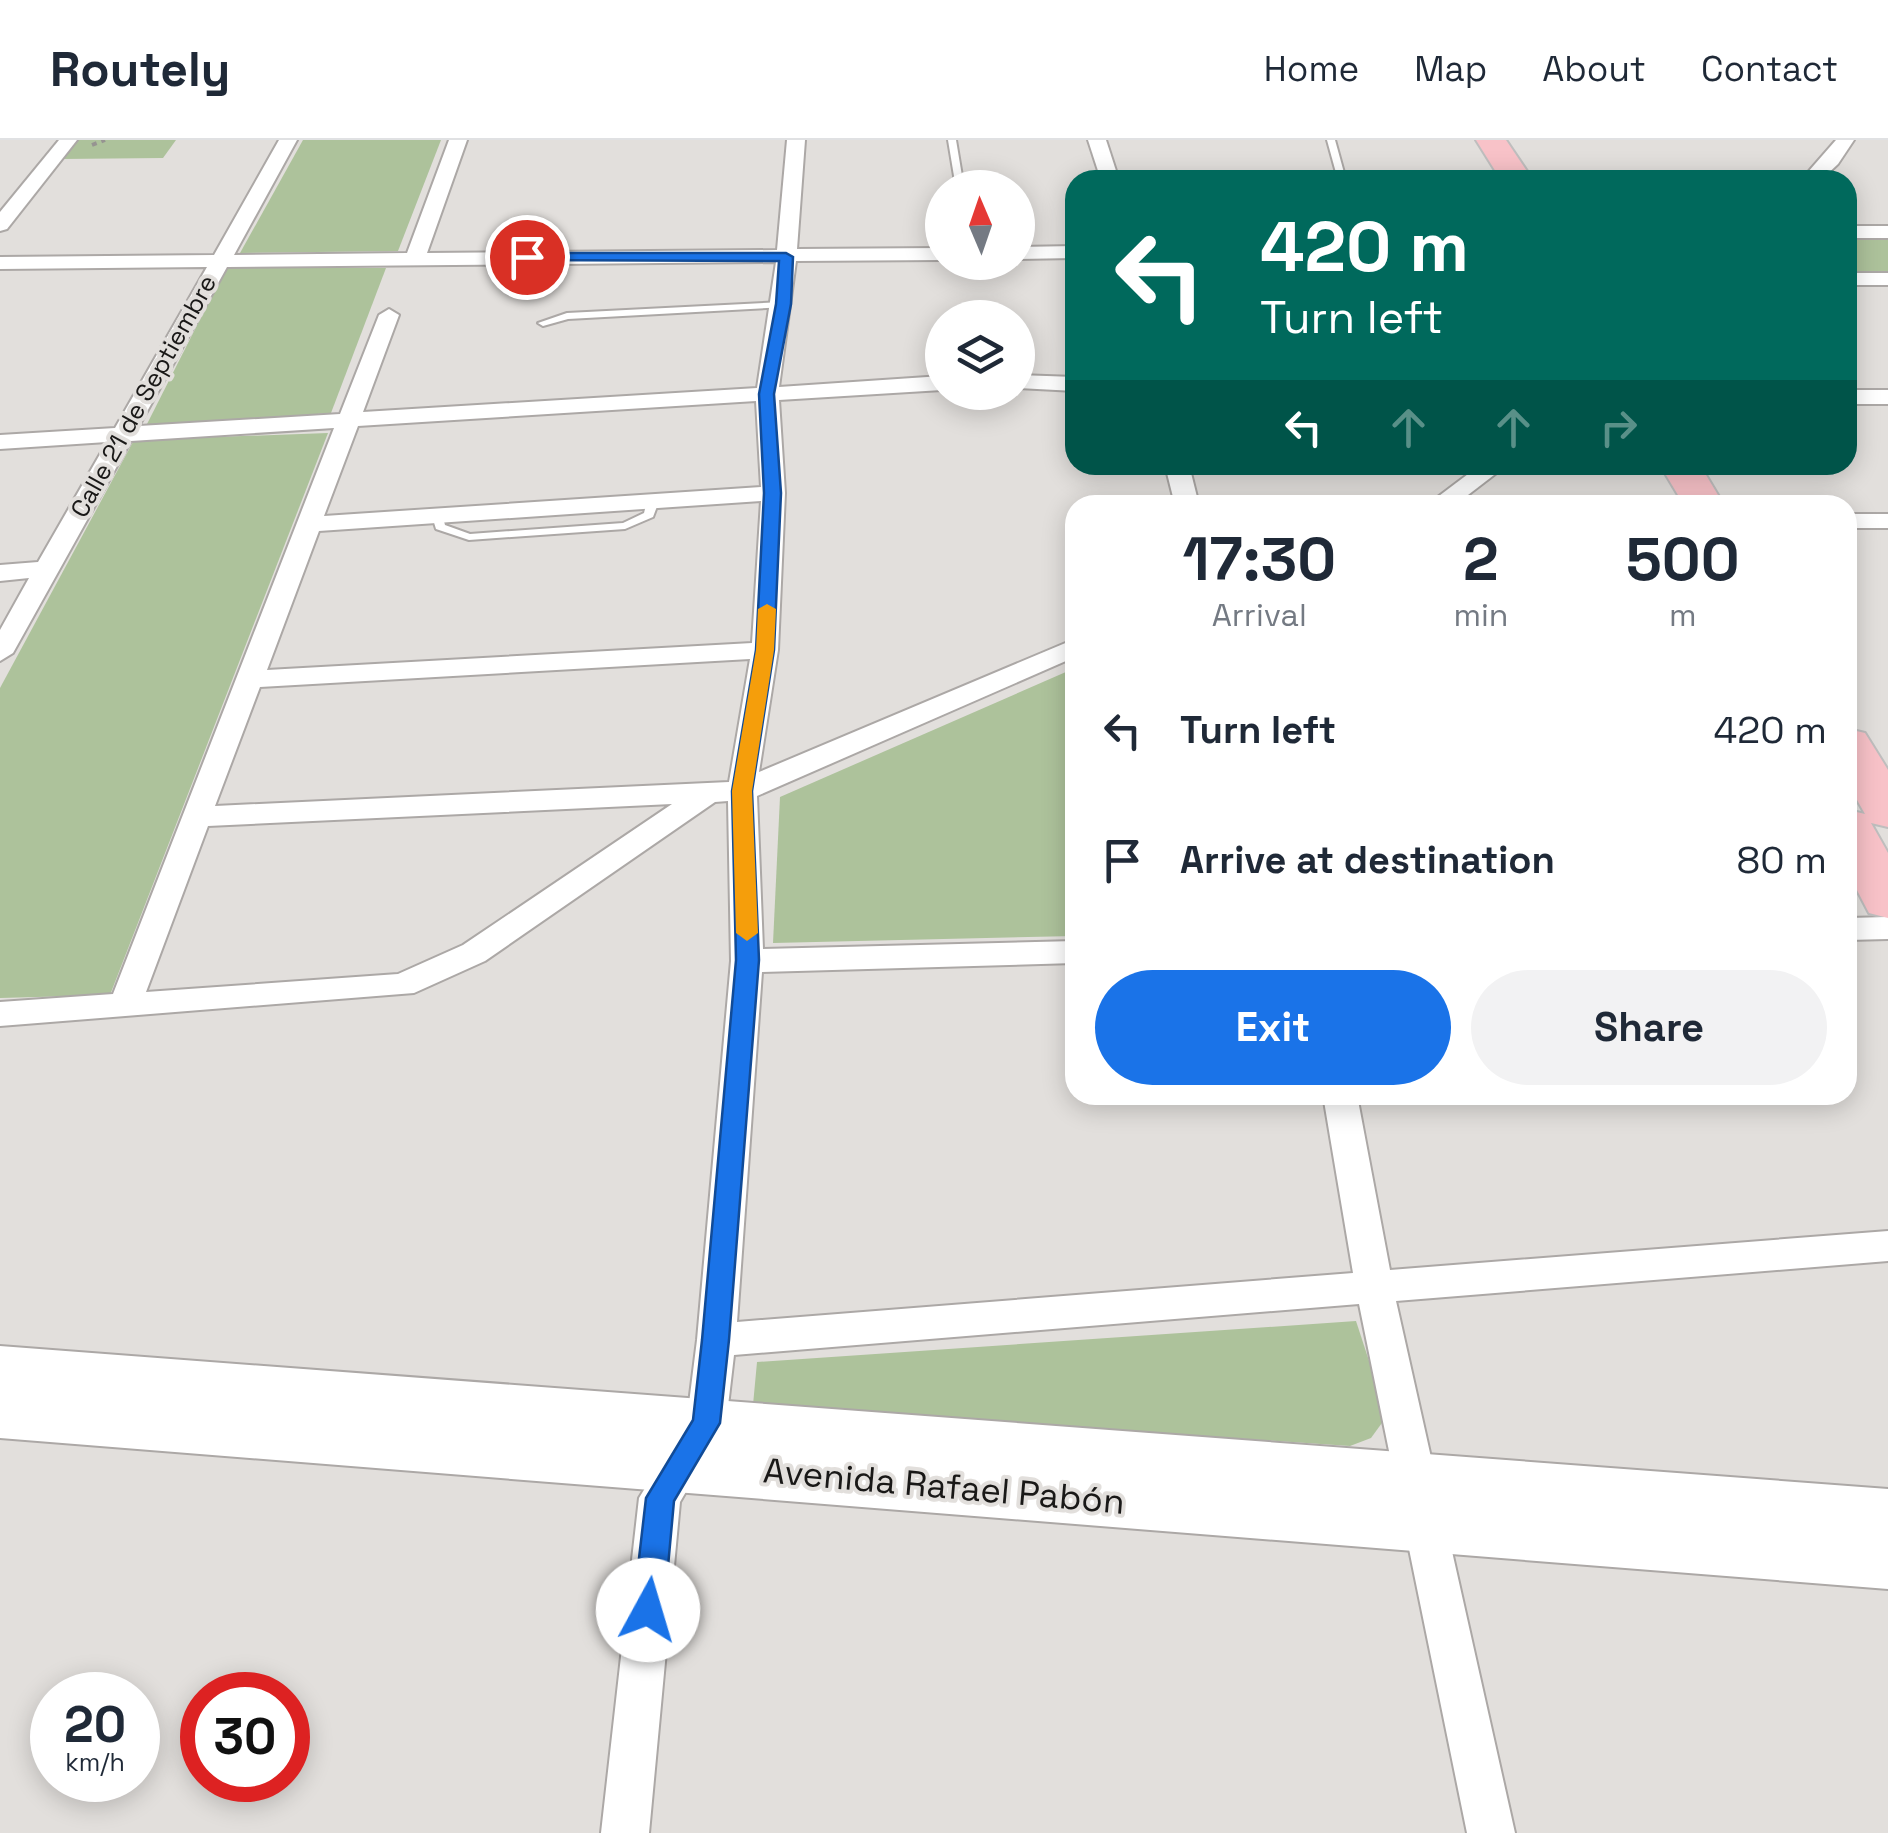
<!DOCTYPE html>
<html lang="en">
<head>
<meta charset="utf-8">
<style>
  :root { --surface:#fff; --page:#f2f2f3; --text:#1f2937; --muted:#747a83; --line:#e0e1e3; --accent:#1a73e8 }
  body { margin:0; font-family:"Space Grotesk",sans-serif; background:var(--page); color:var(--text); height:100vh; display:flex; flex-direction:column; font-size:38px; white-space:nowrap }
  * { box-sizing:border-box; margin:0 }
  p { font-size:32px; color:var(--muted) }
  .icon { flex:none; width:55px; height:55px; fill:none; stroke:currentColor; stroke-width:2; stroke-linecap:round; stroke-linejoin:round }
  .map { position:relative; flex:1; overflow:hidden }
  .details { position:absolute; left:1065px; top:355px; width:792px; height:610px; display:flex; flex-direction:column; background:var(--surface); border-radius:30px; box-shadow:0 5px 25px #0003 }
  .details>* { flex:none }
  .guide { position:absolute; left:1065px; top:30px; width:792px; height:305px; border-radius:30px; box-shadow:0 5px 25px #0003; background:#00695c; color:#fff; overflow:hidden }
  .needle { width:65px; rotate:358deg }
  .controls { position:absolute; left:925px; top:30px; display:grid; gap:20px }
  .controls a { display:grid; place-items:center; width:110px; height:110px; border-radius:50%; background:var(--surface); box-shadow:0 5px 25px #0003; font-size:50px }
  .speed { position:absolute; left:30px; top:1532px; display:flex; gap:20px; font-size:50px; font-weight:700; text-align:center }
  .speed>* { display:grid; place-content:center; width:130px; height:130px; border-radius:50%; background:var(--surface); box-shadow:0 5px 25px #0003; line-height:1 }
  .speed small { font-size:25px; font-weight:400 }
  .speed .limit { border:15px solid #d22; background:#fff; color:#111 }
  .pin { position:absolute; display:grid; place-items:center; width:85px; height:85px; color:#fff; margin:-42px; border:5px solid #fff; border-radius:50%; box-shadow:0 2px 10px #0007 }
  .me { position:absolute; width:110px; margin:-55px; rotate:6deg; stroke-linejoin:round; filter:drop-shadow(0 0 8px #0008) }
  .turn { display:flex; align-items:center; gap:35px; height:210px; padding:0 30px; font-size:45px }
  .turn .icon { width:130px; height:130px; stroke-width:2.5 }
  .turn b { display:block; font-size:70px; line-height:85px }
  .lanes { display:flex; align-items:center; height:95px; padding:0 30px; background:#0003; justify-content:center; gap:50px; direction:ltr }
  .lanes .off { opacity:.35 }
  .eta { display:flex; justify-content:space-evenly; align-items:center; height:170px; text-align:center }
  .eta b { font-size:60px; font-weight:600; line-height:70px }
  .button { display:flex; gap:20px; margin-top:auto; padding:20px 30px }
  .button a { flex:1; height:115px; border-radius:60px; background:var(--accent); color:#fff; font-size:40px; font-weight:600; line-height:115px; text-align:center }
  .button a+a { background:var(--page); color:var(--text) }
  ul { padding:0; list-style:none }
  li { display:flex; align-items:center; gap:30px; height:130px; padding:0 30px }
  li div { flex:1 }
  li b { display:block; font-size:38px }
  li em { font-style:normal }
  header { display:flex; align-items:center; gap:60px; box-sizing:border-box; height:140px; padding:0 50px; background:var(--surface); border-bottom:2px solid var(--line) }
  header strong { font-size:48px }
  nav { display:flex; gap:55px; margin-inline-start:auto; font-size:35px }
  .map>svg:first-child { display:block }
  .green { fill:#adc29b }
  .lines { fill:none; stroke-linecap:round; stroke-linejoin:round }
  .lane-casing { stroke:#aca8a6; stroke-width:4 }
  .street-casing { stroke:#aca8a6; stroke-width:4 }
  .secondary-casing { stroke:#aca8a6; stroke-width:4 }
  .highway-casing { stroke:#bfbebe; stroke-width:4 }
  .path { stroke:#969491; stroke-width:4; stroke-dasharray:5 5; stroke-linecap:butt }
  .lane { fill:#fff; fill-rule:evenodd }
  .street { fill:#fff; fill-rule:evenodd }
  .secondary { fill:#fff; fill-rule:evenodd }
  .highway { fill:#f8c2c8; fill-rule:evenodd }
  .route { fill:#1a73e8; stroke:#114b97; stroke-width:2.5 }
  .slow { fill:#f59e0b }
  .labels { text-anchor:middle; stroke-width:8; stroke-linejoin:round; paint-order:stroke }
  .far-street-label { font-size:25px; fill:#191817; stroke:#e2dfdc }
  .near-street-label { font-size:35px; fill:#191817; stroke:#e2dfdc }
</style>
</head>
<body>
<header>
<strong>Routely</strong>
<nav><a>Home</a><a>Map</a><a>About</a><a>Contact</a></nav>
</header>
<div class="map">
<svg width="1888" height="1693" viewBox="0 0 1888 1693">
  <rect width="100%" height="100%" fill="#e2dfdc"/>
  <g class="green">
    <path d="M 78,0 L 176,0 L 163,18 L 62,19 Z"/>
    <path d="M 303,0 L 441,0 L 398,111 L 240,113 Z"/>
    <rect x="1848" y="99" width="40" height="36"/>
    <path d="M 226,128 L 386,128 L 331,273 L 146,286 Z"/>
    <path d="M 328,293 L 110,855 L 0,858 L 0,548 L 134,300 Z"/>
    <path d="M 1075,528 L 1075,796 L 773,803 L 780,657 Z"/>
    <path d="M 1356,1181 L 1387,1276 L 1371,1298 L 1350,1306 L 753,1265 L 757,1222 Z"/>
  </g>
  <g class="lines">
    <g class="lane-casing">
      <g id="lane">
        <path d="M 948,0 L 956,0 L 964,48 L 956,48 Z"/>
        <path d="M 1327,0 L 1335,0 L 1346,40 L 1338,40 Z"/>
        <path d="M 783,162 L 786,163 L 786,167 L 568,179 L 543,186 L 538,183 L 567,173 Z"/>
        <path d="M 653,358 L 659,361 L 653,377 L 625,389 L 469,400 L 436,389 L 432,376 L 434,374 L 442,374 L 445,385 L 470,394 L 623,383 L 644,373 L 647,361 Z"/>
      </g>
    </g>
    <g class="street-casing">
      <g id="street">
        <path d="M 59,0 L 77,0 L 7,89 L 0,91 L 0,72 Z"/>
        <path d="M 279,0 L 297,0 L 234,115 L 407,113 L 449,0 L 467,0 L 427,113 L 777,110 L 787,0 L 805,0 L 797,109 L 942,108 L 942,120 L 796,121 L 779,247 L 942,236 L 942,250 L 779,260 L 785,353 L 778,510 L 759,632 L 1075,499 L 1075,517 L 757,656 L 763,809 L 1075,801 L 1075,823 L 762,832 L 737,1182 L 1353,1133 L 1323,955 L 1357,955 L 1390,1130 L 1888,1091 L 1888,1121 L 1396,1161 L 1515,1693 L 1467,1693 L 1359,1164 L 734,1215 L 726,1283 L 680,1362 L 649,1693 L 601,1693 L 639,1358 L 687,1279 L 697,1200 L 731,821 L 728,661 L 715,662 L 485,821 L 414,853 L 0,886 L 0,862 L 113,854 L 334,288 L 131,301 L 13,513 L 0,521 L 0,490 L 29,438 L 0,441 L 0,425 L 38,422 L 107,302 L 0,309 L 0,295 L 115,288 L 207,127 L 0,129 L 0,117 L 214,115 ZM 776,122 L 757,248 L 363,272 L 399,175 L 389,169 L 379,175 L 340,274 L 139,286 L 227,127 ZM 756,261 L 761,347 L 324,376 L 358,286 ZM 761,361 L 752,503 L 267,530 L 319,391 ZM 750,519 L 729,642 L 215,666 L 260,547 ZM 672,664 L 463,805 L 398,834 L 146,852 L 208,686 Z"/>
        <path d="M 1088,0 L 1106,0 L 1119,40 L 1101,40 Z"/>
        <path d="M 1836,0 L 1854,0 L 1838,24 L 1821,40 L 1801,40 Z"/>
        <rect x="1848" y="86" width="40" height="12"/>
        <path d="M 1075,106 L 1075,118 L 1018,119 L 1018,107 Z"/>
        <rect x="1848" y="133" width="40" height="12"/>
        <path d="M 1018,235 L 1075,237 L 1075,251 L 1018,248 Z"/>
        <rect x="1848" y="250" width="40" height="14"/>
        <path d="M 1165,325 L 1189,325 L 1199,365 L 1175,365 Z"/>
        <path d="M 1480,325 L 1507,325 L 1455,365 L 1427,365 Z"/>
        <rect x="1848" y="374" width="40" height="14"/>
        <path d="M 1888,777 L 1888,799 L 1848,800 L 1848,778 Z"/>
      </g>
    </g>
    <g class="secondary-casing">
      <path id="secondary" d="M 0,1206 L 1888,1349 L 1888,1449 L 0,1298 Z"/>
    </g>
    <g class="highway-casing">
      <g id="highway">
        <path d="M 1476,0 L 1506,0 L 1533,40 L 1501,40 Z"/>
        <path d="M 1660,325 L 1700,325 L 1724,365 L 1684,365 Z"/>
        <path d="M 1848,589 L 1865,593 L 1888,630 L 1888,687 L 1871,683 L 1888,713 L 1888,778 L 1869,773 L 1848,733 L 1848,670 L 1865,674 L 1848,644 Z"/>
      </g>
    </g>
    <path class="path" d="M 92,5 L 105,0"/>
    <use href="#lane" class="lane"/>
    <use href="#street" class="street"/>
    <use href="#secondary" class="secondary"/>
    <use href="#highway" class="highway"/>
  </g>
  <path class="route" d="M 527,113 L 786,113 L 793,117 L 791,164 L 774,254 L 781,353 L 774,510 L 752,651 L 759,820 L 729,1200 L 720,1283 L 674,1361 L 664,1470 L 659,1480 L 648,1484 L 638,1480 L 633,1470 L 646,1358 L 693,1280 L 702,1200 L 736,820 L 732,651 L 756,510 L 764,353 L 759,254 L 776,164 L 779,121 L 522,120 L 520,117 Z"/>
  <path class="slow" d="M 767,464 L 776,469 L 774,510 L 752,651 L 758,793 L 747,801 L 736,793 L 732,651 L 756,510 L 758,469 Z"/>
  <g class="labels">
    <g class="far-street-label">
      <text transform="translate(143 256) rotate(-61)" y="9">Calle 21 de Septiembre</text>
    </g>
    <g class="near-street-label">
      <text transform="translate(944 1346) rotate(5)" y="12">Avenida Rafael Pabón</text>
    </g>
  </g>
</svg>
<div class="controls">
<a><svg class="needle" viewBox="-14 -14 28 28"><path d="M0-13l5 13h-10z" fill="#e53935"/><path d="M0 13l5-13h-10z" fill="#747a83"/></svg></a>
<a><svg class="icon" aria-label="layers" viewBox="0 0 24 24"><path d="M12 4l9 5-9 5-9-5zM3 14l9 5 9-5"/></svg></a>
</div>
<div class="speed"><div>20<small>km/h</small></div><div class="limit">30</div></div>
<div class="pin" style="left:527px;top:117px;background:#d93025"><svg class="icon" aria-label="arrive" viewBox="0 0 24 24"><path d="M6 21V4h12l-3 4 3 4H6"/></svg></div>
<svg class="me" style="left:648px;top:1470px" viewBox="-20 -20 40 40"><circle r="19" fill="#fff"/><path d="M0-13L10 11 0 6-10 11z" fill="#1a73e8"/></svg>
<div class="guide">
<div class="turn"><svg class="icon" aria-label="left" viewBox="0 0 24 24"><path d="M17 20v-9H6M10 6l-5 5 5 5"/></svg><div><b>420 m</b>Turn left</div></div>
<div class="lanes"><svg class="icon" aria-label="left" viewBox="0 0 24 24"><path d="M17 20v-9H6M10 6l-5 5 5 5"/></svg><svg class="icon off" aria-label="ahead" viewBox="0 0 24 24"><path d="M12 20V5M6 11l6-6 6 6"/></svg><svg class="icon off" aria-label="ahead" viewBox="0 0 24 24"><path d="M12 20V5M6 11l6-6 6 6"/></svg><svg class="icon off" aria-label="right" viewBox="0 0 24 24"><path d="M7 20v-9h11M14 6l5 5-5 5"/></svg></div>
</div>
<section class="details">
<div class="eta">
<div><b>17:30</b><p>Arrival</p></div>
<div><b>2</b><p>min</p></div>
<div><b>500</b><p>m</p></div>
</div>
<ul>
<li><svg class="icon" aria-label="left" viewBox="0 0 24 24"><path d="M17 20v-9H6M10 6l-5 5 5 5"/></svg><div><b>Turn left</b></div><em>420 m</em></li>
<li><svg class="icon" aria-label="arrive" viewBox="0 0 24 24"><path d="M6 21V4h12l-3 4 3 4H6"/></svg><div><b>Arrive at destination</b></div><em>80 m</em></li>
</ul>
<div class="button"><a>Exit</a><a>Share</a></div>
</section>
</div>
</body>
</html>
